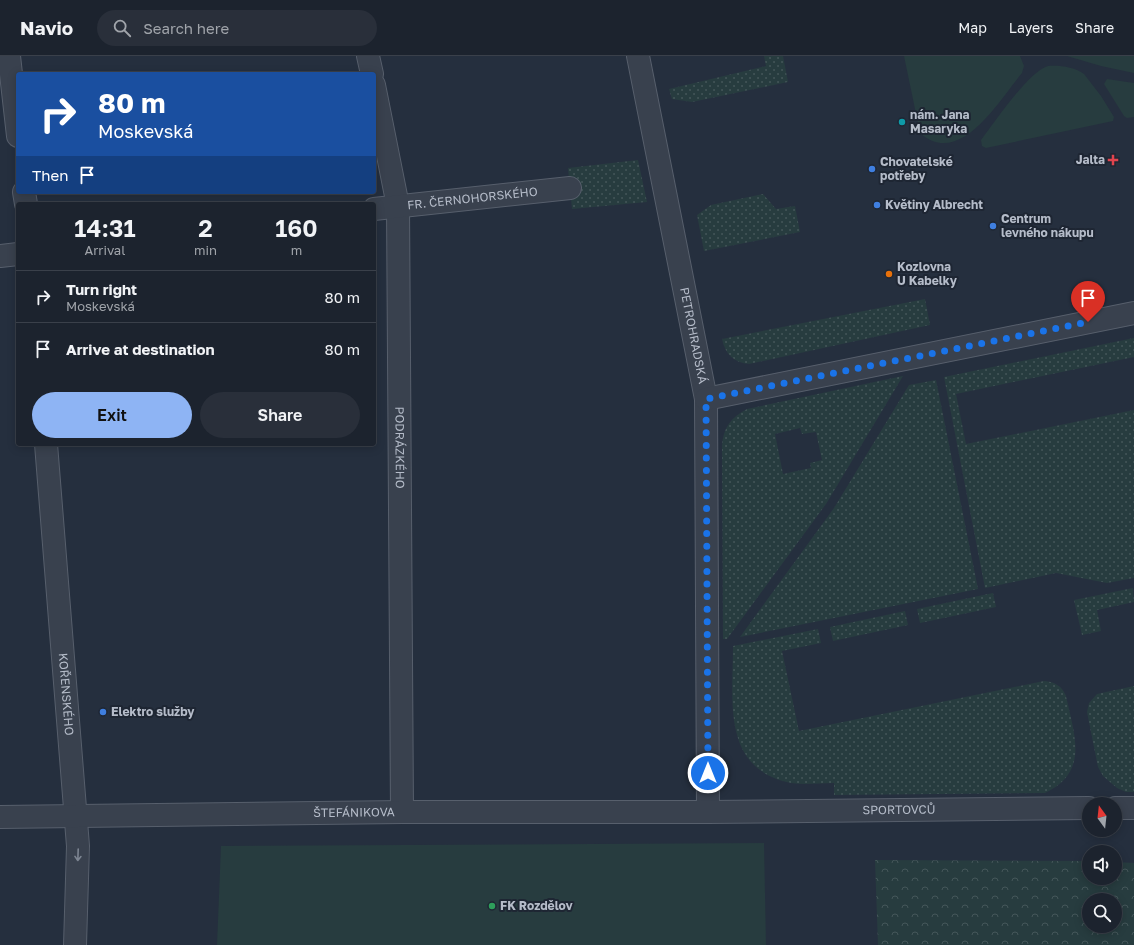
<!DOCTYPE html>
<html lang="en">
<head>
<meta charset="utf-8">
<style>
  :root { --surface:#1c232e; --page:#292f3a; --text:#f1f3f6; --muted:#a0a4aa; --line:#3a404a; --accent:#8eb4f4 }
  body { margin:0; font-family:"Golos Text",sans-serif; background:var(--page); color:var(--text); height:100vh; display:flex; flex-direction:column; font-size:15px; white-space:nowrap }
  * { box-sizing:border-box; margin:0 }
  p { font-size:13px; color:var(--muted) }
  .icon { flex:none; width:22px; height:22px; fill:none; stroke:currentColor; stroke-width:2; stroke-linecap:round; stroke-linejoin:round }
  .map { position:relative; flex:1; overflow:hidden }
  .sheet { position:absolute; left:16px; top:146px; width:360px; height:244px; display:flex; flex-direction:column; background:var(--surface); border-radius:4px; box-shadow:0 2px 10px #0003,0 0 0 1px var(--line) }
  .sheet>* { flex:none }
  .hud { position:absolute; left:16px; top:16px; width:360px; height:122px; border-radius:4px; box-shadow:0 2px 10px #0003,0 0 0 1px var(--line); background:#1a4fa0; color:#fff; overflow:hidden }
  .needle { width:26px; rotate:345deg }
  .buttons { position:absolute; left:1082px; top:741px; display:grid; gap:8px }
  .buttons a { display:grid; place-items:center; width:40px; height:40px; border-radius:50%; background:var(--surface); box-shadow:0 2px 10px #0003,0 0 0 1px var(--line); font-size:20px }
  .pin { position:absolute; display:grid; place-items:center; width:34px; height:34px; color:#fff; margin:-41px -17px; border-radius:50% 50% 50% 0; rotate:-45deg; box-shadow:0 0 4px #0007 }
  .pin .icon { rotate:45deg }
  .me { position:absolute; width:44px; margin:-22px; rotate:0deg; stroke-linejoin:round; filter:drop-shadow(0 0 3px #0008) }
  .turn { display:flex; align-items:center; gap:14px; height:84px; padding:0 16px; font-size:18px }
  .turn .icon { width:52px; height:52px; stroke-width:2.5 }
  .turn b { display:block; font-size:28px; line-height:34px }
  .then { display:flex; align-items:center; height:38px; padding:0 16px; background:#0003; gap:8px; font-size:15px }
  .eta { display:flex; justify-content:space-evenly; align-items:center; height:68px; text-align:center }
  .eta b { font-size:24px; font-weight:600; line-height:28px }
  .action { display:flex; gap:8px; margin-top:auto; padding:8px 16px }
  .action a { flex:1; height:46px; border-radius:24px; background:var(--accent); color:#111; font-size:16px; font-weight:600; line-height:46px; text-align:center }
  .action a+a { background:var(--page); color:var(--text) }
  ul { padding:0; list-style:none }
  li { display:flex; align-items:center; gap:12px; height:52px; padding:0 16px; border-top:1px solid var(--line) }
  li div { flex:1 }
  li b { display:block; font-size:15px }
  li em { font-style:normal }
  header { display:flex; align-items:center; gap:24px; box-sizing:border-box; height:56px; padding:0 20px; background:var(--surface); border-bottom:1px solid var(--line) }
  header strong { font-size:19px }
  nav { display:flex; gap:22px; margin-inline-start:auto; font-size:14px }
  .search { width:280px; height:36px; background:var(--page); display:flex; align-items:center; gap:10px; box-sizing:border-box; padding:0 14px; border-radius:22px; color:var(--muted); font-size:15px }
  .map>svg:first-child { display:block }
  .grass { fill:url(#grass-dots); fill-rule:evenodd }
  .forest { fill:url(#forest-crowns); fill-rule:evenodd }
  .park { fill:#273c3f }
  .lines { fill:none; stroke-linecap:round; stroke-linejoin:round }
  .street-casing { stroke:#575f6c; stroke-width:24 }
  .street { stroke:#39414e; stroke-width:22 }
  .oneway { stroke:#7d8592 }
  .route { stroke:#1a73e8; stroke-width:7; stroke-dasharray:0 12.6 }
  .culture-dot { fill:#0f9aa8; stroke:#1e2633; stroke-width:1.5 }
  .health-dot { fill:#e0444e; stroke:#1e2633; stroke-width:1.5 }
  .shop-dot { fill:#3f7fe0; stroke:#1e2633; stroke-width:1.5 }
  .food-dot { fill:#e8710a; stroke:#1e2633; stroke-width:1.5 }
  .leisure-dot { fill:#2e9e5b; stroke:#1e2633; stroke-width:1.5 }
  .labels { text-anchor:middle; stroke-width:4; stroke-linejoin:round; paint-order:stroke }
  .poi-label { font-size:12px; font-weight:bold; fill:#b5bcc9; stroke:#1e2633; text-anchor:start }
  .street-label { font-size:12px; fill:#b5bcc9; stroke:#1e2633 }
</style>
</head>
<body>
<header>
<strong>Navio</strong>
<div class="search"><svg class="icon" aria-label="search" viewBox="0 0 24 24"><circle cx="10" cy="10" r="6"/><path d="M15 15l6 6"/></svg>Search here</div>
<nav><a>Map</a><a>Layers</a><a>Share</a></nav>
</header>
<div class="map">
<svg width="1134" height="889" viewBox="0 0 1134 889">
  <defs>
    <pattern id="grass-dots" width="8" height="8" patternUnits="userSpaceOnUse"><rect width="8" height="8" fill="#273c3f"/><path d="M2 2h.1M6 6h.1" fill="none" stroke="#445659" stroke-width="1.8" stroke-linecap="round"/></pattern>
    <pattern id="forest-crowns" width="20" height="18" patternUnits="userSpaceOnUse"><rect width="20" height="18" fill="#273c3f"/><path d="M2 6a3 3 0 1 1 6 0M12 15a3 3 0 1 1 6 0" fill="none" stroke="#445659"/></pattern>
  </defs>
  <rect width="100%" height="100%" fill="#252f3e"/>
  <g class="grass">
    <path d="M 764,0 L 783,0 L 788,26 L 692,46 L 672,43 L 669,33 L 766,10 Z"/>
    <path d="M 638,104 L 647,146 L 572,153 L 568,112 Z"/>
    <path d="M 763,138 L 776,153 L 795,150 L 800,176 L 704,195 L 697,159 L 711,149 Z"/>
    <path d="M 925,243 L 930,269 L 749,308 C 734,307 725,298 722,283 Z"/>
    <path d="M 1134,282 L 1134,301 L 956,338 L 966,388 L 1134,354 L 1134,522 L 1107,527 L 1056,517 L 985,532 L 944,321 Z"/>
    <path d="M 903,320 L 826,448 L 727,583 L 723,583 L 722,390 C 723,372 731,361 747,353 ZM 800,372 L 802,378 L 816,376 L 822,404 L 810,407 L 811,412 L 783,418 L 775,378 Z"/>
    <path d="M 936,324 L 978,533 L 740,581 L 834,452 L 909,329 Z"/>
    <path d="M 1133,532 L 1134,546 L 1097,554 L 1101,575 L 1082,579 L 1074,544 Z"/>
    <path d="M 993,537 L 996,551 L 920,567 L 917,553 Z"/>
    <path d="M 905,555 L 908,569 L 833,585 L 830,571 Z"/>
    <path d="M 818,573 L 821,587 L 782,595 L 799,675 L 1044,625 C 1055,626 1062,630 1066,640 C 1074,678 1090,716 1045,737 L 834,739 L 834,727 C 820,727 805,729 791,727 C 721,713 733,644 733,590 Z"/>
    <path d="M 1134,630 L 1134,736 L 1126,736 L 1117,732 L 1103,720 L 1098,711 L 1087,656 L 1089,647 L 1097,638 Z"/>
  </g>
  <path class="forest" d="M 875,804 L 1089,805 L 1089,822 L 1115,822 L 1115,806 L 1134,807 L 1134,889 L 878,889 ZM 1089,844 L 1115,844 L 1115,870 L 1089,870 Z"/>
  <g class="park">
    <path d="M 904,0 L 1020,0 L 1024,10 L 1022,17 C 1000,43 960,113 920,77 Z"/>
    <path d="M 1067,0 L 1134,0 L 1134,17 L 1101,10 Z"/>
    <path d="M 1048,10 C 1059,9 1075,11 1084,18 L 1101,40 L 1114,61 L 1113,65 L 986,92 L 982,90 L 981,84 C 995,66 1028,16 1048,10 Z"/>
    <path d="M 1107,23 L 1134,27 L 1134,61 L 1127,62 L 1124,60 L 1104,28 Z"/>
    <path d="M 764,787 L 766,889 L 217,889 L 221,790 Z"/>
  </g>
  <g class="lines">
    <g class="street-casing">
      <g id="street">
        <path d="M 9,0 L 18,80"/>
        <path d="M 368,0 L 372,18"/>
        <path id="s1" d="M 638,0 L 706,343 L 708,756"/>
        <path id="s2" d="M 374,29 L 398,150 L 402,756"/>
        <path d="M 24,136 L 26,148"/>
        <path id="s3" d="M 374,153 L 570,132"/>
        <path d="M 0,200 L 18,198"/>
        <path d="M 706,343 L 1134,257"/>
        <path id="s4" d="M 46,388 L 78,790 L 75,889"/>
        <path d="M 1115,752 L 1134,752"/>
        <path id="s5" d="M 0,761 L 402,756 L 708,756 L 1089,752"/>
      </g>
    </g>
    <use href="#street" class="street"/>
  </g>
  <defs><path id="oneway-shaft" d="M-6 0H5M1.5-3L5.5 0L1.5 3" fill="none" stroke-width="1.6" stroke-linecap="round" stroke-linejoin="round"/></defs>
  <use class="oneway" href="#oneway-shaft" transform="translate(78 799) rotate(92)"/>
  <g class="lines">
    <path class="route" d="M 708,717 L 706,343 L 1088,266"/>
  </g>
  <circle class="culture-dot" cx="902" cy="66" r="4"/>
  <path class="health-dot" d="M1111 98h4v4h4v4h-4v4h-4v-4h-4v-4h4z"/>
  <g class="shop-dot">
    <circle cx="872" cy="113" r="4"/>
    <circle cx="877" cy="149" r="4"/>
    <circle cx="993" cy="170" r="4"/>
    <circle cx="103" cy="656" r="4"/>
  </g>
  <circle class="food-dot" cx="889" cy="218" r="4"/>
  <circle class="leisure-dot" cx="492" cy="850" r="4"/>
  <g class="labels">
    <g class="poi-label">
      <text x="910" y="63">nám. Jana<tspan x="910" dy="14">Masaryka</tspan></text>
      <text x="1105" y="108" text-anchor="end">Jalta</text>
      <text x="880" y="110">Chovatelské<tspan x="880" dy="14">potřeby</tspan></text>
      <text x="885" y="153">Květiny Albrecht</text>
      <text x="1001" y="167">Centrum<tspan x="1001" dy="14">levného nákupu</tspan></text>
      <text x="897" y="215">Kozlovna<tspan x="897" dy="14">U Kabelky</tspan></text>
      <text x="111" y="660">Elektro služby</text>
      <text x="500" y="854">FK Rozdělov</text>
    </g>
    <g class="street-label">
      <text dy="4" stroke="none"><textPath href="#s3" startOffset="99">FR. ČERNOHORSKÉHO</textPath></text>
      <text dy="4" stroke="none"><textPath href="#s1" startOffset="285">PETROHRADSKÁ</textPath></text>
      <text dy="4" stroke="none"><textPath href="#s2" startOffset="365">PODRÁZKÉHO</textPath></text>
      <text dy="4" stroke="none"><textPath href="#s4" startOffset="251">KOŘENSKÉHO</textPath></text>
      <text dy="4" stroke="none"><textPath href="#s5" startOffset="899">SPORTOVCŮ</textPath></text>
      <text dy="4" stroke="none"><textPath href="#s5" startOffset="354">ŠTEFÁNIKOVA</textPath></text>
    </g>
  </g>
</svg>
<div class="buttons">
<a><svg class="needle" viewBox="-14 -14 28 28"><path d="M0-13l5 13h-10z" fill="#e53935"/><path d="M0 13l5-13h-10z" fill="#a0a4aa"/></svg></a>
<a><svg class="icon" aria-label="sound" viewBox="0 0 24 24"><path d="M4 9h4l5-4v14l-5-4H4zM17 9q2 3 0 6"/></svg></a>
<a><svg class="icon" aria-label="search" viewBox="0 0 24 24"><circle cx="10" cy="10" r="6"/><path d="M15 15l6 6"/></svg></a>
</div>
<div class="pin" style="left:1088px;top:266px;background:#d93025"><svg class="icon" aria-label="arrive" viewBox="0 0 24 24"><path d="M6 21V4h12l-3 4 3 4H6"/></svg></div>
<svg class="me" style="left:708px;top:717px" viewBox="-20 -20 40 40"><circle r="17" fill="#1a73e8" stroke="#fff" stroke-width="3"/><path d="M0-11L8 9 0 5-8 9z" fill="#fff"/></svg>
<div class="hud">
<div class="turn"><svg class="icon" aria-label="right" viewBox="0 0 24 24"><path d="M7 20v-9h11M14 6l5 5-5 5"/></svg><div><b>80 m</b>Moskevská</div></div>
<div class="then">Then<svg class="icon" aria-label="arrive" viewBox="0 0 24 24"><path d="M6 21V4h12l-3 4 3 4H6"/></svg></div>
</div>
<section class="sheet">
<div class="eta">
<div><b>14:31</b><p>Arrival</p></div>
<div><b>2</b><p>min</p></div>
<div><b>160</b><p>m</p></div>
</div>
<ul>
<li><svg class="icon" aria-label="right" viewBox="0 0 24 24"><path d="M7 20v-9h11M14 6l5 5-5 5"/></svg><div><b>Turn right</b><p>Moskevská</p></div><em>80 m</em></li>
<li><svg class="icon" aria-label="arrive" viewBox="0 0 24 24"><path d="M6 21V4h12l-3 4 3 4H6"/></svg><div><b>Arrive at destination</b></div><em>80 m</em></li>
</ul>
<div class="action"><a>Exit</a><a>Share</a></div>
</section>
</div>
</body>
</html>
